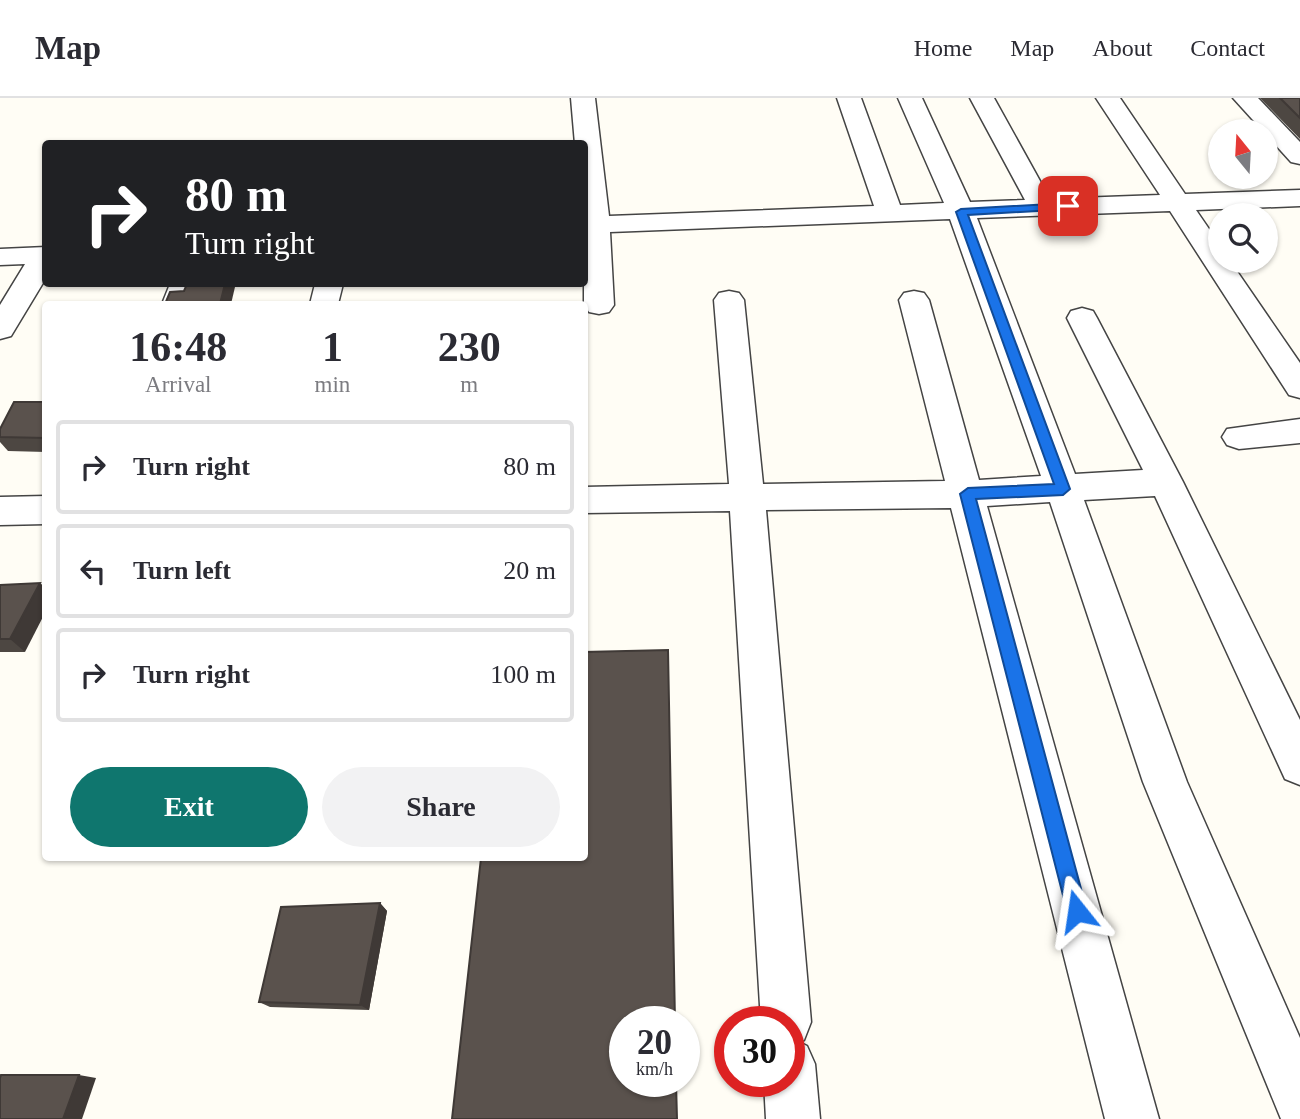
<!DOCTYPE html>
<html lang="en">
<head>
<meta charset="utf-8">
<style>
  :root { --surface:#fff; --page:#f2f2f3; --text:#2b2b33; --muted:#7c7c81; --line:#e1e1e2; --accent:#0f766e }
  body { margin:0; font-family:"Times New Roman",serif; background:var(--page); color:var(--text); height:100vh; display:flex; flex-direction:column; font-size:26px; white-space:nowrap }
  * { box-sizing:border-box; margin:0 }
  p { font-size:23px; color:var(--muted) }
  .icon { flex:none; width:38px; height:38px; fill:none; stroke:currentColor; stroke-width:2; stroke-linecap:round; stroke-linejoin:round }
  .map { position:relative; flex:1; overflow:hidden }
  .drawer { position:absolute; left:42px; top:203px; width:546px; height:560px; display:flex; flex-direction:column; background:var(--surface); border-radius:7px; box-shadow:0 2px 5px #0004 }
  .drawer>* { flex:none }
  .banner { position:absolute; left:42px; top:42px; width:546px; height:147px; border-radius:7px; box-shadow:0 2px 5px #0004; background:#202124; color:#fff; overflow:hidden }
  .needle { width:46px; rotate:342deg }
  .controls { position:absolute; left:1208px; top:21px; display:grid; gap:14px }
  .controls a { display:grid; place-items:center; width:70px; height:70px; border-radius:50%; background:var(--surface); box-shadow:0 2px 5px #0004; font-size:35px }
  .speed { position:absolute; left:609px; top:908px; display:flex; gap:14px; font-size:35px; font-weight:700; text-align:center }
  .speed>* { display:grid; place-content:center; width:91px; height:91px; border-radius:50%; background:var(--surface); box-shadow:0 2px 5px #0004; line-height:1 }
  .speed small { font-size:18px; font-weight:400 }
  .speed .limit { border:10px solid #d22; background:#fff; color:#111 }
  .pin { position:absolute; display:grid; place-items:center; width:60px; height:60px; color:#fff; margin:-30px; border-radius:14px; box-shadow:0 4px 10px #0006 }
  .me { position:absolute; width:77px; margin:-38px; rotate:345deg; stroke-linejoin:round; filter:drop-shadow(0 0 5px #0008) }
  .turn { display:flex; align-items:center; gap:24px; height:147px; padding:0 28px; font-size:32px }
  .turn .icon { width:91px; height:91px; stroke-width:2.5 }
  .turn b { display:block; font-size:49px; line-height:60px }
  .eta { display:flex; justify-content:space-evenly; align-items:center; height:119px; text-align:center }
  .eta b { font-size:42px; font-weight:600; line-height:49px }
  .button { display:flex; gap:14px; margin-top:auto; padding:14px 28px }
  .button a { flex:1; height:80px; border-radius:42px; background:var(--accent); color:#fff; font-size:28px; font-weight:600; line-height:80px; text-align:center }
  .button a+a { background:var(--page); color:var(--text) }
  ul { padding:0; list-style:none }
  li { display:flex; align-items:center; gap:21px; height:94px; margin:0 14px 10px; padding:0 14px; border:4px solid var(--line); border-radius:7px }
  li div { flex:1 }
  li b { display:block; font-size:26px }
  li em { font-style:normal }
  header { display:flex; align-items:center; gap:42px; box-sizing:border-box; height:98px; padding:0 35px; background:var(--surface); border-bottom:2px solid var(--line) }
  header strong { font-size:33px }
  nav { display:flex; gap:38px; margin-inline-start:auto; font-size:24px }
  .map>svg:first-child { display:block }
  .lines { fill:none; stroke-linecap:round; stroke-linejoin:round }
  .minor-casing { stroke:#444; stroke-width:3 }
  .minor { fill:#fff; fill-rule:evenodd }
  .wall { fill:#4d4742 }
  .shaded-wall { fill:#3f3936 }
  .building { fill:#5a524d; stroke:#3f3936; stroke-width:2 }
  .route { fill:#1a73e8; stroke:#114b97; stroke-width:2 }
</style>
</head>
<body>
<header>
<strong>Map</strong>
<nav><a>Home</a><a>Map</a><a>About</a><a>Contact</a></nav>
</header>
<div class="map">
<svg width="1300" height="1021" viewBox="0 0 1300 1021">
  <rect width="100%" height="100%" fill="#fffdf5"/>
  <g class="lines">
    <g class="minor-casing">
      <g id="minor">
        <path d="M 571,0 L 595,0 L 609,118 L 874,108 L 837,0 L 861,0 L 900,107 L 944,105 L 898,0 L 922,0 L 970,104 L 1025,102 L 970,0 L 994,0 L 1050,101 L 1160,97 L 1096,0 L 1120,0 L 1185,96 L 1300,92 L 1300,108 L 1196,112 L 1220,147 L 1220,163 L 1230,163 L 1300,265 L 1300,300 L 1289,297 L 1170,113 L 977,120 L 1075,376 L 1143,372 L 1067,220 L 1071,213 L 1082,210 L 1093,213 L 1097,220 L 1183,384 L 1300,622 L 1300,687 L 1285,681 L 1155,398 L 1084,402 L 1187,684 L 1300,940 L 1300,1021 L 1281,1021 L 1143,684 L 1050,404 L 987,408 L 1159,1021 L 1105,1021 L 951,410 L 766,412 L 811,924 L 804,942 L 799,944 L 807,948 L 815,966 L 820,1021 L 766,1021 L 764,984 L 789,984 L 789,924 L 761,924 L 730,413 L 584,415 L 584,389 L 729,386 L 714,202 L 719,195 L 729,193 L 739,195 L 744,202 L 763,386 L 945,383 L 899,202 L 904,195 L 914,193 L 924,195 L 929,202 L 979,382 L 1041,378 L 950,121 L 610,134 L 614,207 L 609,214 L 599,216 L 589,214 L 584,206 L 584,46 L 575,46 Z"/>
        <path d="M 1233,0 L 1258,0 L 1300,44 L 1300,66 L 1291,64 Z"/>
        <path d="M 46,149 L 46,180 L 11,238 L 0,241 L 0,207 L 25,166 L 0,167 L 0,151 Z"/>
        <path d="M 170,186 L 198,186 L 190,206 L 162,206 Z"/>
        <path d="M 315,186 L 343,186 L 338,206 L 310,206 Z"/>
        <path d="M 1300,321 L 1300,345 L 1239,351 L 1227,347 L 1222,339 L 1227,331 Z"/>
        <path d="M 46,398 L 46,426 L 0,427 L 0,399 Z"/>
      </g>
    </g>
    <use href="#minor" class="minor"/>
  </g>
  <g class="wall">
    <path d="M 1260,0 L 1300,0 L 1300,41 Z"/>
    <path d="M 46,304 L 46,354 L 8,353 L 0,344 L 0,331 Z"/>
    <path d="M 0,487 L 25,554 L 0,554 Z"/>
    <path d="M 380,805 L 387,813 L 369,912 L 270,909 L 259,904 Z"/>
  </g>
  <g class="shaded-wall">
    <path d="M 225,186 L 233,186 L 235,189 L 231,206 L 220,206 Z"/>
    <path d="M 40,485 L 46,490 L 46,513 L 25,554 L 10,541 Z"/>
    <path d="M 380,805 L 387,813 L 369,912 L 360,907 Z"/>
    <path d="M 79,977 L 96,980 L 82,1021 L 63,1021 Z"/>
  </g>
  <g class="building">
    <path d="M 1280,0 L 1300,0 L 1300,20 Z"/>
    <path d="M 187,186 L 225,186 L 220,206 L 165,206 L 170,194 L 184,193 Z"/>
    <path d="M 14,304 L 46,304 L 46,340 L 0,339 L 0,331 Z"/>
    <path d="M 40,485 L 10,541 L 0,541 L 0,487 Z"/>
    <path d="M 668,552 L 675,924 L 625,924 L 625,984 L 676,984 L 677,1021 L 452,1021 L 481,760 L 584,760 L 584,554 Z"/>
    <path d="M 380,805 L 360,907 L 259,904 L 281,809 Z"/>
    <path d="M 1,977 L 79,977 L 63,1021 L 0,1021 L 0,980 Z"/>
  </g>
  <path class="route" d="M 1068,105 L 1072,106 L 1072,111 L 968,117 L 1070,391 L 1063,397 L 976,401 L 1087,813 L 1084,819 L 1077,822 L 1070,819 L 1067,813 L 960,396 L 968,390 L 1054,386 L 956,114 L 961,111 Z"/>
</svg>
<div class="controls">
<a><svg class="needle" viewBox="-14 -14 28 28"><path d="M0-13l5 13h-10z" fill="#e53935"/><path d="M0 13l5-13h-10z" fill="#7c7c81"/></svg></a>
<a><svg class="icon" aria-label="search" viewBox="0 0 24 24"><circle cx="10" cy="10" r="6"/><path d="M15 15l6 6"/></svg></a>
</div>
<div class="speed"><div>20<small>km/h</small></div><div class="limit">30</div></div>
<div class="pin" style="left:1068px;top:108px;background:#d93025"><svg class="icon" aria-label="arrive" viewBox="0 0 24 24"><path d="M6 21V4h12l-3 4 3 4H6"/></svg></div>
<svg class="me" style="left:1077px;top:813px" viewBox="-20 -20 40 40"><path d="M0-17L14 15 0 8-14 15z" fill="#1a73e8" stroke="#fff" stroke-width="4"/></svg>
<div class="banner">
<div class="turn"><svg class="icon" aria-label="right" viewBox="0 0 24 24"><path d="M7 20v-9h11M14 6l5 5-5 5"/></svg><div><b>80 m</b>Turn right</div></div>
</div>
<section class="drawer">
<div class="eta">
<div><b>16:48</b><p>Arrival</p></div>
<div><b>1</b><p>min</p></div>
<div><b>230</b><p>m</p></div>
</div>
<ul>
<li><svg class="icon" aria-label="right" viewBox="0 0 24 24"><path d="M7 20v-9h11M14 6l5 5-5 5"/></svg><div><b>Turn right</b></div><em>80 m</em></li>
<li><svg class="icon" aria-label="left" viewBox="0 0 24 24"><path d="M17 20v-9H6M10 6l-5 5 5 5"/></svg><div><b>Turn left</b></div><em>20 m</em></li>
<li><svg class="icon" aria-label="right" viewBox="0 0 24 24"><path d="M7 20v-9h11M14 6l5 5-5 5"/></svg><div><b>Turn right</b></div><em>100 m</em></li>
</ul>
<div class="button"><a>Exit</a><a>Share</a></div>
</section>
</div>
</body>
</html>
